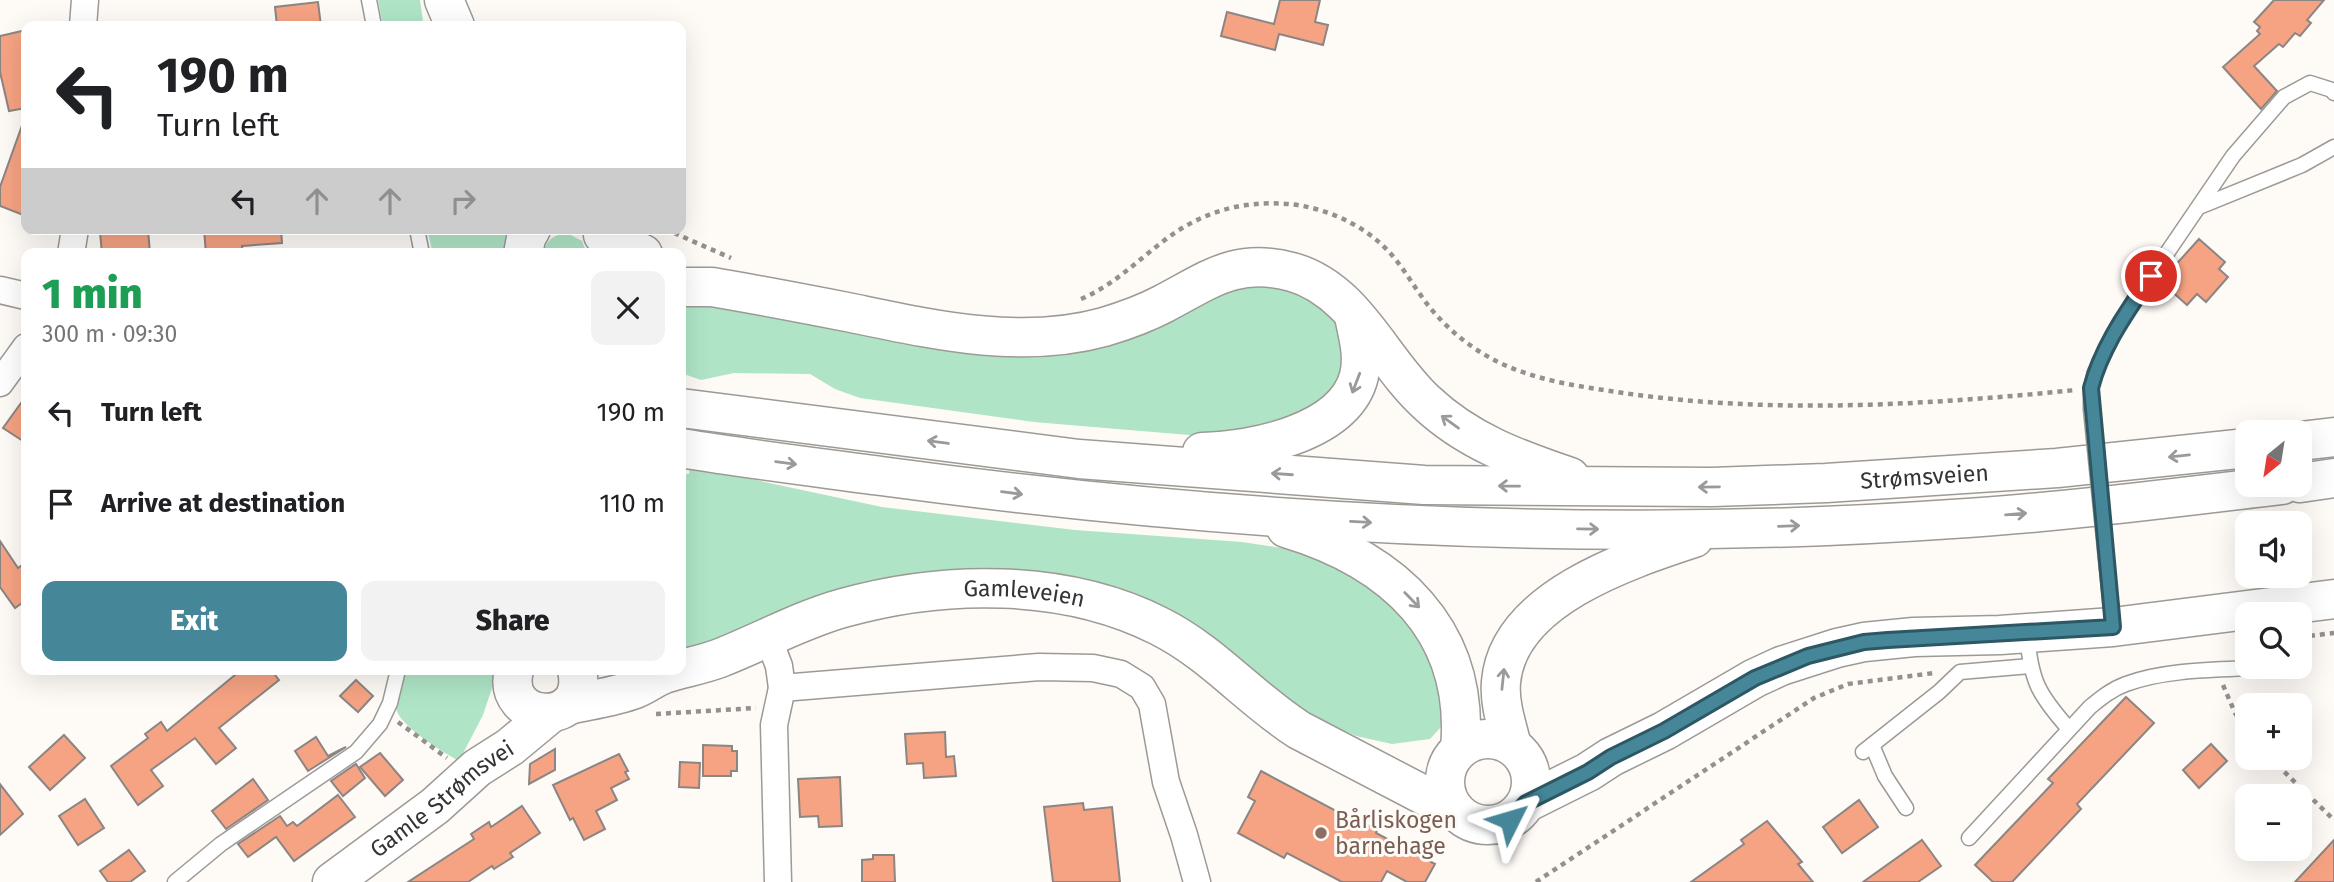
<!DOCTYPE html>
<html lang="en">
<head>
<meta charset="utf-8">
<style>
  :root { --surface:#fff; --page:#f2f2f2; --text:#202124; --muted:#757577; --accent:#458699 }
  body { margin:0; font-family:"Fira Sans",sans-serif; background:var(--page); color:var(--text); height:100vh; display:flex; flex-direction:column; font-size:26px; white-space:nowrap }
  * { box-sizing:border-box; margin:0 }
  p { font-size:23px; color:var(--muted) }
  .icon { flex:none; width:38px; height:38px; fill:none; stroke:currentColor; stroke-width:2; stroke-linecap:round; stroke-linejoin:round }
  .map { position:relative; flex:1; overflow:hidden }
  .panel { position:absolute; left:21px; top:248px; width:665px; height:427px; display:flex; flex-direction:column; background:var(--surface); border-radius:14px; box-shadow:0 7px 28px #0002 }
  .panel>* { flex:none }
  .banner { position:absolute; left:21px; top:21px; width:665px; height:214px; border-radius:14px; box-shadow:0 7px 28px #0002; background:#fff; color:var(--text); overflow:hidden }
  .needle { width:46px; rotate:210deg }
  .buttons { position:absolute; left:2235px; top:420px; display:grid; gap:14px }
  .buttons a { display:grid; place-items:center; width:77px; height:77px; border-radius:14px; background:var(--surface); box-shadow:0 7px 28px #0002; font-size:35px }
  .pin { position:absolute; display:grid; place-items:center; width:60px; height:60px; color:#fff; margin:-30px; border:4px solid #fff; border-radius:50%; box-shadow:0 2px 7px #0007 }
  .me { position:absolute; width:77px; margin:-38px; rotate:50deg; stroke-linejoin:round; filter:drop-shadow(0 0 5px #0008) }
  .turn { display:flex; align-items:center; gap:24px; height:147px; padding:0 21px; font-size:32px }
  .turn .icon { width:91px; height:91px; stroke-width:2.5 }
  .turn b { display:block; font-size:49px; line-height:60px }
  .lanes { display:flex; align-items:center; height:66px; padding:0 21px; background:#0003; justify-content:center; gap:35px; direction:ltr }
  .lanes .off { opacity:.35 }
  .round { display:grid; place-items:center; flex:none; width:74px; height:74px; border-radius:14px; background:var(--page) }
  .headline { display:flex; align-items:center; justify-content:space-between; height:119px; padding:0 21px }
  h1 { font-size:42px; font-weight:800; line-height:52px; color:#1e9e55 }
  .button { display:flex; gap:14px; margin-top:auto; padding:14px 21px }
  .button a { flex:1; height:80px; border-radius:14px; background:var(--accent); color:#fff; font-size:28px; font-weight:800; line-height:80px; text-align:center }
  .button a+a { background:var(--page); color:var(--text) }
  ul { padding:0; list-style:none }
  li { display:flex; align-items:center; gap:21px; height:91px; padding:0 21px }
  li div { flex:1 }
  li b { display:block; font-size:26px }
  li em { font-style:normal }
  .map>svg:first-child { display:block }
  .green { fill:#afe5c6 }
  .building { fill:#f6a383; stroke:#8b8583; stroke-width:2 }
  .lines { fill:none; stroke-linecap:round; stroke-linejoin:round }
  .service-casing { stroke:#9d9a96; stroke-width:17 }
  .minor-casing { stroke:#9d9a96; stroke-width:29 }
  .secondary-casing { stroke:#9d9a96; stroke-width:41 }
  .motorway-casing { stroke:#9d9a96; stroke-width:41 }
  .path { stroke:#93908d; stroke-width:4.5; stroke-dasharray:5 5; stroke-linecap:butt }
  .service { stroke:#fff; stroke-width:14 }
  .minor { stroke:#fff; stroke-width:26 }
  .secondary { stroke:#fff; stroke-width:38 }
  .motorway { stroke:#fff; stroke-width:38 }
  .service-bridge-casing { stroke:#9d9a96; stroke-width:17; stroke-linecap:butt }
  .service-bridge { stroke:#fff; stroke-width:14 }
  .oneway { stroke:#9a9a98 }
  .route-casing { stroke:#2d5763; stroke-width:18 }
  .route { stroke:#458699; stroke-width:12 }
  .education-dot { fill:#8d6e63; stroke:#fefaf6; stroke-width:2.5 }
  .labels { text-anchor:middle; stroke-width:6; stroke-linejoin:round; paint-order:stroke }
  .street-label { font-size:23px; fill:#353432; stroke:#fefaf6 }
  .education-label { font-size:23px; fill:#785e54; stroke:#fefaf6; text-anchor:start }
</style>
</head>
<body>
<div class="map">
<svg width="2334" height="882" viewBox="0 0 2334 882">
  <rect width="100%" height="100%" fill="#fefaf6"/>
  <g class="green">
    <path d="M 378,0 L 420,0 L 423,21 L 414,26 L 383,26 Z"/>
    <path d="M 427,229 L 505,229 L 507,254 L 433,254 Z"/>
    <path d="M 567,233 L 582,241 L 587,254 L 543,254 C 545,241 554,234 567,233 Z"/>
    <path d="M 1261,285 C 1305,292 1315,294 1344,329 L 1340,388 L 1310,414 L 1213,437 L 1034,422 L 860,398 L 835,389 L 810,374 L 734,373 L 701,380 L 681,373 L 681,305 L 732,308 L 1082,351 L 1157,330 L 1230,288 Z"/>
    <path d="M 690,466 L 882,507 L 1075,530 L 1242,542 L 1302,551 L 1339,560 L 1416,617 L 1447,709 L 1441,727 L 1430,739 L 1392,744 L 1356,736 L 1310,716 L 1271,687 L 1222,644 L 1162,606 L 1115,591 L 1035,576 L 718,641 L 681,651 L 681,474 L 689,474 Z"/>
    <path d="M 403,670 L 498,670 L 483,715 L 459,761 C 444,753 398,725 396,708 C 395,697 401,682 403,670 Z"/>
  </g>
  <g class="building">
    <path d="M 1280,0 L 1320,0 L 1315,22 L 1328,25 L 1323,45 L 1279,34 L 1275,50 L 1221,36 L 1227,12 L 1274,24 Z"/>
    <path d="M 2274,0 L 2324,0 L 2307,20 L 2311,23 L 2300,36 L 2295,33 L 2283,47 L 2279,44 L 2254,66 L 2277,91 L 2261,109 L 2223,67 L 2260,34 L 2257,31 L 2260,27 L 2254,22 Z"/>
    <path d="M 318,2 L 321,26 L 277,26 L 275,7 Z"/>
    <path d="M 26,30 L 26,108 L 9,111 L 0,72 L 0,36 Z"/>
    <path d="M 24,120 L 26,120 L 26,216 L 0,206 L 0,187 Z"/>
    <path d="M 127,229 L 148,229 L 150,254 L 102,254 L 100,232 Z"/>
    <path d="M 204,229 L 281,229 L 282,243 L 242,246 L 243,254 L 206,254 Z"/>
    <path d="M 2199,239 L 2225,262 L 2219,269 L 2228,277 L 2206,302 L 2197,294 L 2187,305 L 2168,288 L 2179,277 L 2171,270 Z"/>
    <path d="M 26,396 L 26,443 L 3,428 Z"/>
    <path d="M 0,541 L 18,568 L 26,562 L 26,600 L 15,608 L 0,587 Z"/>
    <path d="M 241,670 L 271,670 L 279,680 L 219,728 L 236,748 L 216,764 L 195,738 L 151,770 L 163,786 L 138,805 L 111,766 L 148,738 L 145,734 L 161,722 L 167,731 Z"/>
    <path d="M 356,680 L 373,696 L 358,712 L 340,696 Z"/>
    <path d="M 2126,697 L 2154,723 L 2077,804 L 2081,809 L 2012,882 L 1993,882 L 1975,865 L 2053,783 L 2048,779 Z"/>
    <path d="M 945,732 L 946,757 L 954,756 L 956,776 L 924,778 L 923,763 L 907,764 L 905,734 Z"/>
    <path d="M 64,735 L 85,758 L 50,790 L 29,767 Z"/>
    <path d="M 316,737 L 328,756 L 346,747 L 308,771 L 295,751 Z"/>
    <path d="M 2211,744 L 2227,761 L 2199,788 L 2183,770 Z"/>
    <path d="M 703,745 L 732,746 L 732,751 L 737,751 L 737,771 L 731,771 L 731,776 L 703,776 Z"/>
    <path d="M 555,749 L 555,770 L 529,784 L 530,764 Z"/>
    <path d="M 380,753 L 403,780 L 385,796 L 360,767 Z"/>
    <path d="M 619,754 L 628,771 L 625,772 L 629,779 L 611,788 L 617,800 L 596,811 L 605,829 L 584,840 L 573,818 L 570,820 L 553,785 Z"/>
    <path d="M 680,762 L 700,763 L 699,788 L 679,787 Z"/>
    <path d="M 356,764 L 365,778 L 343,796 L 331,781 Z"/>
    <path d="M 1261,771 L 1351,819 L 1352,817 L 1377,830 L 1376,833 L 1435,864 L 1425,882 L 1407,882 L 1387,871 L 1381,882 L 1342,882 L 1287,853 L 1284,858 L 1238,833 L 1255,801 L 1248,797 Z"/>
    <path d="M 840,777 L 842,826 L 819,827 L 818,816 L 800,817 L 798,779 Z"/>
    <path d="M 253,779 L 268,800 L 226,829 L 212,811 Z"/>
    <path d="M 0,784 L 23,814 L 0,835 Z"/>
    <path d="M 338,795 L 355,817 L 294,861 L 276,837 L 248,857 L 238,844 L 280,816 L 287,826 L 293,822 L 297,826 Z"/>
    <path d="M 85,799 L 104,828 L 78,845 L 59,816 Z"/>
    <path d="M 1859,800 L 1878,827 L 1842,853 L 1823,827 Z"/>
    <path d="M 1083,803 L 1084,810 L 1112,807 L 1120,882 L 1053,882 L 1044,807 Z"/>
    <path d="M 522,806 L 540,833 L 510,853 L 513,857 L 494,869 L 492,866 L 468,882 L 408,882 L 474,839 L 471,834 L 489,822 L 491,827 Z"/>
    <path d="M 1767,821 L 1802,862 L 1798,864 L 1813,882 L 1691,882 L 1744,844 L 1741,840 Z"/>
    <path d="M 1922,840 L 1941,866 L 1918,882 L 1863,882 Z"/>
    <path d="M 2334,840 L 2334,882 L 2295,882 Z"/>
    <path d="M 129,850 L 145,871 L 130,882 L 108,882 L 100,871 Z"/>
    <path d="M 873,855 L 894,855 L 895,882 L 862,882 L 862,860 L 873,859 Z"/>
  </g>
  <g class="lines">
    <g class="service-casing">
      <g id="service">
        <path d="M 369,0 L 374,26"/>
        <path d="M 2199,207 L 2302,165 L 2334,147"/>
        <path d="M 417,229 L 422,254"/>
        <path d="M 2091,409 L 2091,389 L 2095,372 L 2120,322 L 2233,156 L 2284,97 L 2310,83 L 2332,90 L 2334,93"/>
        <path d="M 2107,569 L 2113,626"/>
        <path d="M 2027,635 C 2031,681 2038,694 2069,729"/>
        <path d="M 1872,745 L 1885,776 L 1906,808"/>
        <path d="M 1863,752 L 1939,692 L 1960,672 L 2030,666"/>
        <path d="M 1969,838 L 2090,707 C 2101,698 2112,689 2126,684 C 2169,668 2225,670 2271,667"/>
        <path d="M 175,882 L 221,844 L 356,752 L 380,724 L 390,703 L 398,670"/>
      </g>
    </g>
    <g class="minor-casing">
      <g id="minor">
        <path d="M 83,26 L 85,0"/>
        <path d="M 71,254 L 75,229"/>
        <path d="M 0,290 L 26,296"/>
        <path d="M 0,383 L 26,347"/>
        <path d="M 768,637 L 779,666 L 782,688 L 774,725 L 778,882"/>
        <path d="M 782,688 L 1039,667 L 1093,668 L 1121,674 L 1142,687 L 1152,704 L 1166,782 L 1184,835 L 1197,882"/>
      </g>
    </g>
    <g class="secondary-casing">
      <g id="secondary">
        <path d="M 444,0 L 455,26"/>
        <path d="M 523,254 L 526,238 L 531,229"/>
        <path d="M 514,670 C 500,725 590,729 577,670"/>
        <path id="s1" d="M 568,705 C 590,700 614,697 635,689 C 645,685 654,678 664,674 C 682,668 702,665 720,658 C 761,642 800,620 843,608 C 943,580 1064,578 1159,626 C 1213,653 1249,698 1299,730 L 1456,812"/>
        <circle cx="1488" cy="782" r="43"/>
        <path d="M 1526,803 L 1588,772 L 1611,757 L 1664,731 L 1755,678 L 1781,666 L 1837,648 L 1864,642 L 1914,637 L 2000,635 L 2113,627 L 2334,599"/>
        <path id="s2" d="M 332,882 L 435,806 L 477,768 L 510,747 L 551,713"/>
      </g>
    </g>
    <g class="motorway-casing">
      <g id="motorway">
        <path d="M 603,235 L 643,254"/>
        <path d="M 681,287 L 712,287 C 759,295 806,304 852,313 C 934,330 1021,350 1104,327 C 1124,321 1144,314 1163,304 C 1209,280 1236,257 1292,272 C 1356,290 1381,361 1426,402 C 1467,441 1517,459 1570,477"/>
        <path id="s3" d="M 681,408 L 1079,459 L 1424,485 L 1712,487 L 1826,483 L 2057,468 L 2247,448"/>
        <path d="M 2300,441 L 2334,437"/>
        <path d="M 681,448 C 747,459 814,467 881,476 C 1235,524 1595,544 1952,519 C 2063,512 2172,498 2282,485"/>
        <path d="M 1202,452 C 1252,451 1345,433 1359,376 C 1364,356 1358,336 1354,316"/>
        <path d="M 2300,483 L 2334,478"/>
        <path d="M 1286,528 C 1393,560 1471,630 1460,749"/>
        <path d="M 1512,746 C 1507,726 1499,703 1501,682 C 1508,599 1627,560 1694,538"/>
      </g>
    </g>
    <g class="path">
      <path d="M 665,229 L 731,258"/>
      <path d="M 1081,299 C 1112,286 1135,263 1161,243 C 1198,213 1241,200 1288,204 C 1325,207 1365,225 1390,253 C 1402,266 1411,282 1422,297 C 1441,324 1467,346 1496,361 C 1534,380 1576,386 1617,392 C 1767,415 1926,405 2076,390"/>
      <path d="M 2300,637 L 2334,633"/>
      <path d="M 2223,685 L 2235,713 L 2247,731"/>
      <path d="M 656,714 L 756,708"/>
      <path d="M 398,722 L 447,758"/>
      <path d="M 2270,758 L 2334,820"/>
      <path d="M 1536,882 L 1814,698 L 1848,684 L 1934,673"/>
    </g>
    <use href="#service" class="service"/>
    <use href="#minor" class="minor"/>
    <use href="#secondary" class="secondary"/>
    <use href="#motorway" class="motorway"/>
    <g class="service-bridge-casing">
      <path id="service-bridge" d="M 2091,409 L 2107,569"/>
    </g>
    <use href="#service-bridge" class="service-bridge"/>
  </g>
  <defs><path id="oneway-shaft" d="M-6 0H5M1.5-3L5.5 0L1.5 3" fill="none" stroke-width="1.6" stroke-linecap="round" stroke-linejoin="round" transform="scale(1.75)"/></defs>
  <g class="oneway">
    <use href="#oneway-shaft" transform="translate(1356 383) rotate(111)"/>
    <use href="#oneway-shaft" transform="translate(1450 422) rotate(-144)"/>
    <use href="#oneway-shaft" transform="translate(938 442) rotate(-172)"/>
    <use href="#oneway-shaft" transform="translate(2179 456) rotate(174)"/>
    <use href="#oneway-shaft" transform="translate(786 463) rotate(8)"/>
    <use href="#oneway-shaft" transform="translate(1282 474) rotate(-176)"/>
    <use href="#oneway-shaft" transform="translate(1509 486) rotate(-179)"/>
    <use href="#oneway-shaft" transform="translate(1709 487) rotate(179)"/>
    <use href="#oneway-shaft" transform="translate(1012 493) rotate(7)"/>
    <use href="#oneway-shaft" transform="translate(2016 514) rotate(-5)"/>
    <use href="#oneway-shaft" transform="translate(1361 522) rotate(3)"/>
    <use href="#oneway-shaft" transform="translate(1789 526) rotate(-2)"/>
    <use href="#oneway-shaft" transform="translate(1588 529) rotate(1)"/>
    <use href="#oneway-shaft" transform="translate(1412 600) rotate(46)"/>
    <use href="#oneway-shaft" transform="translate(1503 679) rotate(-84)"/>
  </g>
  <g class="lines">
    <g class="route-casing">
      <path id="route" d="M 1510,820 L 1526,803 L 1588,772 L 1611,757 L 1664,731 L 1755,678 L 1808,656 L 1864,642 L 1888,640 L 2113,627 L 2091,388 C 2102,346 2127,312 2151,276"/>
    </g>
    <use href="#route" class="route"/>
  </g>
  <circle class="education-dot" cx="1321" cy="833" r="7"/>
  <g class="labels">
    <g class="street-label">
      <text dy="8" stroke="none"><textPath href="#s3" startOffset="1248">Strømsveien</textPath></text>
      <text dy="8" stroke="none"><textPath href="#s1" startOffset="476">Gamleveien</textPath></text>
      <text dy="8" stroke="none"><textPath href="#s2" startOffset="138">Gamle Strømsvei</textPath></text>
    </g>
    <g class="education-label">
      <text x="1335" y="828">Bårliskogen<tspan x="1335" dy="26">barnehage</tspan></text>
    </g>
  </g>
</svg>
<div class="buttons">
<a><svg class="needle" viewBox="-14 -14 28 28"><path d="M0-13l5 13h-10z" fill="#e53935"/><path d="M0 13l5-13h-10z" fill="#757577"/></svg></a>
<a><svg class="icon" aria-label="sound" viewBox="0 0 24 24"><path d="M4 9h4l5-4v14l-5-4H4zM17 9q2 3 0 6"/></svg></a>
<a><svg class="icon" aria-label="search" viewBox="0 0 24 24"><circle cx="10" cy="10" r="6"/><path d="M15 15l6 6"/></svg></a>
<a>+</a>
<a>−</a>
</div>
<div class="pin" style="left:2151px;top:276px;background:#d93025"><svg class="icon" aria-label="arrive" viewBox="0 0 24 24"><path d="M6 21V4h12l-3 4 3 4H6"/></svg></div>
<svg class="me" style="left:1510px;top:820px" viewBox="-20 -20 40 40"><path d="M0-17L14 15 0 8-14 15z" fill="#458699" stroke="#fff" stroke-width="4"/></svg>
<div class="banner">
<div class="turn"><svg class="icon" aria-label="left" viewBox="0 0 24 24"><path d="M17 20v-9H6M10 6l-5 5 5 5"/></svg><div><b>190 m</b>Turn left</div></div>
<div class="lanes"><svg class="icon" aria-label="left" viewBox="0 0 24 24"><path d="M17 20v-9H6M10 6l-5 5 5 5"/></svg><svg class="icon off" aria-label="ahead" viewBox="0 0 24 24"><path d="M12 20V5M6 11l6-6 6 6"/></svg><svg class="icon off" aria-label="ahead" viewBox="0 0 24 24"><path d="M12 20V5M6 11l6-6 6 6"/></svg><svg class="icon off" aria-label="right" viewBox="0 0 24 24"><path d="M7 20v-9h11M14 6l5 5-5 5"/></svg></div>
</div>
<section class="panel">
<div class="headline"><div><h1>1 min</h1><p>300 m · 09:30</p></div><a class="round"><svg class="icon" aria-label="close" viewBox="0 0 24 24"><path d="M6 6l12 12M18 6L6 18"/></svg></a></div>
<ul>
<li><svg class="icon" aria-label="left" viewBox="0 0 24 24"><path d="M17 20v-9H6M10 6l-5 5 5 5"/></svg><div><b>Turn left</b></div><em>190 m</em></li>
<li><svg class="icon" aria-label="arrive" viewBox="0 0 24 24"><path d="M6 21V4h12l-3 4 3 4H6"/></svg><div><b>Arrive at destination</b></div><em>110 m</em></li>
</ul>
<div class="button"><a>Exit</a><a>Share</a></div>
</section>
</div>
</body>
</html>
